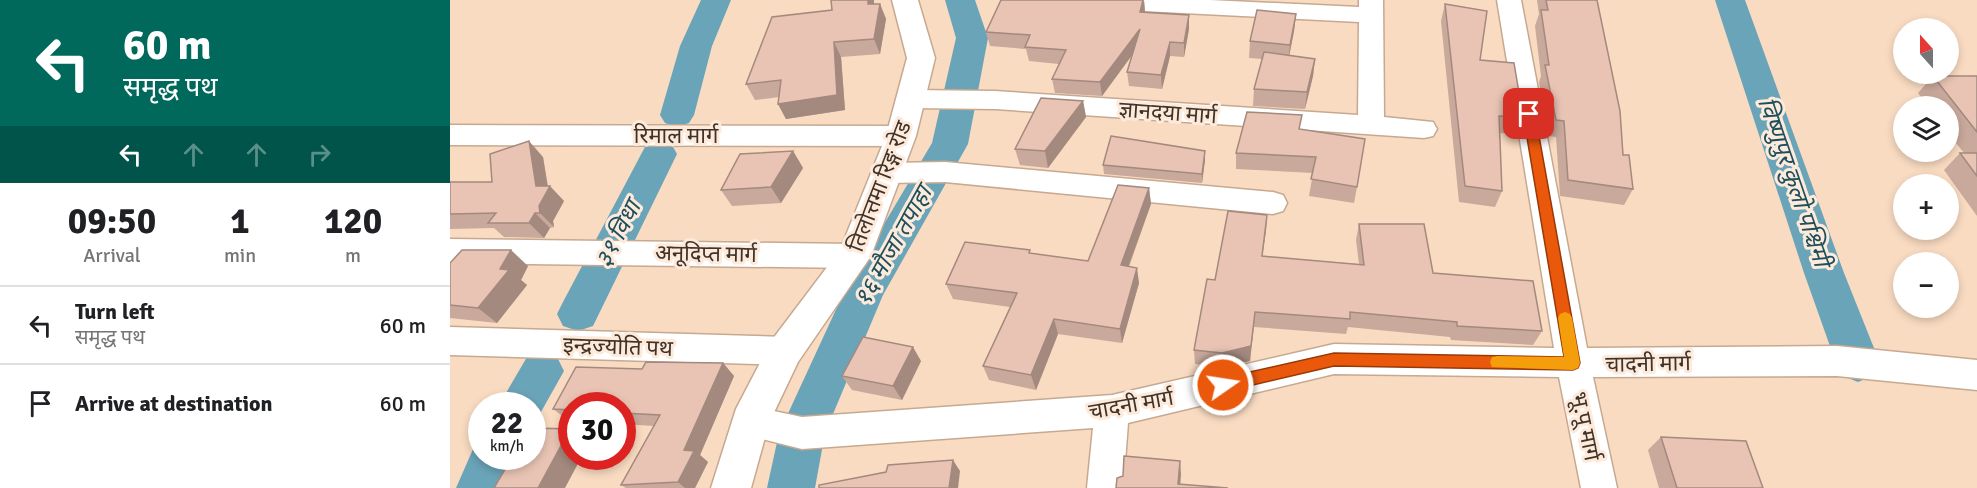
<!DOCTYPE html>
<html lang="en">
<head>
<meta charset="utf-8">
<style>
  :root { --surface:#fff; --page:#f6f6f6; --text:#202124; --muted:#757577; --line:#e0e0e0 }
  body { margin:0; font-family:Signika,"Noto Sans Devanagari",sans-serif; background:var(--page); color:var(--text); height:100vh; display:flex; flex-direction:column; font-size:22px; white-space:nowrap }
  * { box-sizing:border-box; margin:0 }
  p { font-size:20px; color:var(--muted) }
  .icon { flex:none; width:33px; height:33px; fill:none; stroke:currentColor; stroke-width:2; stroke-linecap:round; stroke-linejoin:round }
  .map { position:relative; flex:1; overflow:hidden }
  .side { display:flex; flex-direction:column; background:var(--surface); width:450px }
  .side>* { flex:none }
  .guide { background:#00695c; color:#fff; overflow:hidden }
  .needle { width:39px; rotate:339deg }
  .fabs { position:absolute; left:1443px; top:18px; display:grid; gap:12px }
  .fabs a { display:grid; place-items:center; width:66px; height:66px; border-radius:50%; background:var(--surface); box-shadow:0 3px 9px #0003; font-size:30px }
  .speed { position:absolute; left:18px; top:392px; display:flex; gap:12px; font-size:30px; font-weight:700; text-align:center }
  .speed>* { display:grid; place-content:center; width:78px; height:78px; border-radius:50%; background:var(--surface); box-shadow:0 3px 9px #0003; line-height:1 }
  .speed small { font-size:15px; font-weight:400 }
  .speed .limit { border:9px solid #d22; background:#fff; color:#111 }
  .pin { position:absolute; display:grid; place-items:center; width:51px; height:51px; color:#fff; margin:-26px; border-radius:12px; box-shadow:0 3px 9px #0006 }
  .me { position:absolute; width:66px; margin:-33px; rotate:77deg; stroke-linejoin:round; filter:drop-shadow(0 0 4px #0008) }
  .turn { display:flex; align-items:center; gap:21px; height:126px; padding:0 24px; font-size:27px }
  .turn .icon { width:78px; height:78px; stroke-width:2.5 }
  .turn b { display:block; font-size:42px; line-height:51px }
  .lanes { display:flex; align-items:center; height:57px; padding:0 24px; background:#0003; justify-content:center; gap:30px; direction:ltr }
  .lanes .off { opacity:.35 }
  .eta { display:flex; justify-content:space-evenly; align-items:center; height:102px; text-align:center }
  .eta b { font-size:36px; font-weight:700; line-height:42px }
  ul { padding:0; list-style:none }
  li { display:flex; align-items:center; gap:18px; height:78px; padding:0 24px; border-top:2px solid var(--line) }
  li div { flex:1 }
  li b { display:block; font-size:22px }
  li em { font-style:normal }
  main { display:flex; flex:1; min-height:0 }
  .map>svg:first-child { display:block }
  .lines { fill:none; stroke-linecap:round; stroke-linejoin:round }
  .canal { fill:#6aa4b8; fill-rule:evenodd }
  .minor-casing { stroke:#c6a990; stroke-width:3 }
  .tertiary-casing { stroke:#c6a990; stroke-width:3 }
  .minor { fill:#fff; fill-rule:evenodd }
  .tertiary { fill:#fff; fill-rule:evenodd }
  .wall { fill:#c8a99b }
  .shaded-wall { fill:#a3897e }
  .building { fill:#e9c4b4; stroke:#a3897e; stroke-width:1.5 }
  .route { fill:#ea580c; stroke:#983908; stroke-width:1.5 }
  .slow { fill:#f59e0b }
  .labels { text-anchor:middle; stroke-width:6; stroke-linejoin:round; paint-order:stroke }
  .street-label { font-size:22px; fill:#3f3329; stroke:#fdeadb }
  .water-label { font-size:24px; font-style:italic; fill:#1d4f5d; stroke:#fdeadb }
</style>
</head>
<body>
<main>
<section class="side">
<div class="guide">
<div class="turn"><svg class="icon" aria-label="left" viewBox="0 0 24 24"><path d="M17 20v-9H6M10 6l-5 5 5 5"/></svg><div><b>60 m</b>समृद्ध पथ</div></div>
<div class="lanes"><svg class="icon" aria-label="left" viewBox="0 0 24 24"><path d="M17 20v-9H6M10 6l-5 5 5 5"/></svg><svg class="icon off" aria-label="ahead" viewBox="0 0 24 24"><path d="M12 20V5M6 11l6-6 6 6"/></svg><svg class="icon off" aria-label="ahead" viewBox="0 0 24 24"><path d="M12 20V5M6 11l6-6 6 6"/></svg><svg class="icon off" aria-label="right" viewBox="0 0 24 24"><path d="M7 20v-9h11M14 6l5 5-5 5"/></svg></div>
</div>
<div class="eta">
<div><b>09:50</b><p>Arrival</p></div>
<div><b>1</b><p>min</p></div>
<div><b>120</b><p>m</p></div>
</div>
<ul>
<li><svg class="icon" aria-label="left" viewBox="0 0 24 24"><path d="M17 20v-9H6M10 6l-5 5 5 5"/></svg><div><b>Turn left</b><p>समृद्ध पथ</p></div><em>60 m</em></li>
<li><svg class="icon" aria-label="arrive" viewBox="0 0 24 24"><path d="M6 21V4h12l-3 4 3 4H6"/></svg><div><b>Arrive at destination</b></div><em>60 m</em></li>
</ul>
</section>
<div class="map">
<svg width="1527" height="488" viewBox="0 0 1527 488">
  <rect width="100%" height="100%" fill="#f9dbc1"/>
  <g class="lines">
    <g class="canal">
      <path d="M 251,0 L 281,0 L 262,46 L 244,115 L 239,123 L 227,127 L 215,123 L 210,115 L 230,46 Z"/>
      <path d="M 495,0 L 525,0 L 538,38 L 518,144 L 433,295 L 375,433 L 365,488 L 317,488 L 329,433 L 395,290 L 482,143 L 506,38 Z"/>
      <path d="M 1265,0 L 1295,0 L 1394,273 L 1430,363 L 1423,376 L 1408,382 L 1393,376 L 1386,363 L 1354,273 Z"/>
      <path d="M 209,141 L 222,145 L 227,154 L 143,326 L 128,331 L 113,326 L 107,314 L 113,302 L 196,145 Z"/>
      <path d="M 92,352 L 107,357 L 114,371 L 87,419 L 82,421 L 82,405 L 49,405 L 77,357 Z"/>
      <path d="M 32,439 L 32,456 L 67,456 L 54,488 L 6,488 L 27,440 Z"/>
    </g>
    <g class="minor-casing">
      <g id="minor">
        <path d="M 602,0 L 760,0 L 909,7 L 909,0 L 933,0 L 934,117 L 983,122 L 987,129 L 983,136 L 974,138 L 545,109 L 461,108 L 452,105 L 448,99 L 452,93 L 461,90 L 545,91 L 908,115 L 909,22 L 614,7 L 606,5 Z"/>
        <path d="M 1047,0 L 1071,0 L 1137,348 L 1387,346 L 1527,360 L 1527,390 L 1387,376 L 1143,377 L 1167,488 L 1131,488 L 1109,377 L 884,374 L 678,423 L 673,488 L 637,488 L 643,428 L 352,449 L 288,433 L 282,422 L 288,411 L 300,406 L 352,417 L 662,395 L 884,344 L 1104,348 Z"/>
        <path d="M 0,125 L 451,126 L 461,129 L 464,136 L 461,143 L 451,146 L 0,145 Z"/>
        <path d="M 495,162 L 823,192 L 833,195 L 837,203 L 833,211 L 823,214 L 495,182 L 438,183 L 428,180 L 424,173 L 428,166 L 438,163 Z"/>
        <path d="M 0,239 L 404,244 L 415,247 L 419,256 L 415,265 L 404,268 L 0,263 Z"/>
        <path d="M 0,327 L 335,337 L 347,341 L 352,351 L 347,361 L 335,365 L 0,355 Z"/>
      </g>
    </g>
    <g class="tertiary-casing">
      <path id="tertiary" d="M 442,0 L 468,0 L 485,58 L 466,136 L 421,256 L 348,362 L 319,423 L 301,488 L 261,488 L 286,409 L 322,340 L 390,250 L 436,136 L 457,58 Z"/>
    </g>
    <use href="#minor" class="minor"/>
    <use href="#tertiary" class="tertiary"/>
  </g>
  <g class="wall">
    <path d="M 694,0 L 695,12 L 739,29 L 734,57 L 720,56 L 712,89 L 679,86 L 677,72 L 682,55 L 652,96 L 605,93 L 602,79 L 609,64 L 579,61 L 576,49 L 540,46 L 536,32 Z"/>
    <path d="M 1087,0 L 1147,0 L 1173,155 L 1183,189 L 1174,205 L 1110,196 L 1106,137 L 1099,136 L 1089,82 L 1091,76 L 1085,26 L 1089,14 Z"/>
    <path d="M 424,4 L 430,4 L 436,19 L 430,54 L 391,57 L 395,110 L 336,119 L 328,104 L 329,97 L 305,100 L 296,84 Z"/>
    <path d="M 995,4 L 1030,60 L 1073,117 L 1067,134 L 1049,133 L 1052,191 L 1045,207 L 1009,202 L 991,21 Z"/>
    <path d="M 846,14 L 844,31 L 839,56 L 865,59 L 863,76 L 855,109 L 803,106 L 804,89 L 812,59 L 799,58 L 800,41 Z"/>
    <path d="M 1483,76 L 1527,76 L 1527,216 L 1494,170 L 1510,153 L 1514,153 L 1498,133 L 1498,106 L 1478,106 L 1468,93 Z"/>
    <path d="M 633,101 L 636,117 L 598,168 L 570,165 L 565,149 Z"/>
    <path d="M 851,129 L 907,187 L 904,203 L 859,196 L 863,173 L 786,169 L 786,153 Z"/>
    <path d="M 343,151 L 353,168 L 331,203 L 282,206 L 271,190 Z"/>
    <path d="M 93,157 L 98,186 L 114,201 L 103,221 L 104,227 L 100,228 L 94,238 L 54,237 L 44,228 L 0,229 L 0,182 L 42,182 Z"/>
    <path d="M 755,160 L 752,183 L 654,174 L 653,165 Z"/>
    <path d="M 699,188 L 701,204 L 679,267 L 689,283 L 672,343 L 608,334 L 586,390 L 539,380 L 533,366 L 560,307 L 503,299 L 496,284 L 581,253 L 638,261 Z"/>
    <path d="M 817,215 L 812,256 L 909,264 L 906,240 L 909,224 L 983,273 L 1092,331 L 1083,345 L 1001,340 L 1000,337 L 898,327 L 896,334 L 804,327 L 800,361 L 772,367 L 745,364 L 744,350 L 765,280 Z"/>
    <path d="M 0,263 L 78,266 L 71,280 L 77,285 L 47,323 L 0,318 Z"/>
    <path d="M 471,361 L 452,400 L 402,390 L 392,376 Z"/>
    <path d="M 273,363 L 284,376 L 250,455 L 258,462 L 245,488 L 176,488 L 171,485 L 204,426 L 172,424 L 172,405 L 122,405 L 122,421 L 119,421 L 103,409 L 192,369 Z"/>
    <path d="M 1211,437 L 1313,488 L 1209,488 L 1198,450 Z"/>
  </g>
  <g class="shaded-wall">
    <path d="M 418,0 L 424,0 L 424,20 L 418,4 Z"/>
    <path d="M 694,0 L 695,13 L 690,12 Z"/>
    <path d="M 430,4 L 436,19 L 430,54 L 424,39 Z"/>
    <path d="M 846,14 L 844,31 L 838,62 L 840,45 Z"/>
    <path d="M 739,15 L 739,29 L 734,57 L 734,43 Z"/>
    <path d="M 690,29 L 691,43 L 652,96 L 650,82 Z"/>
    <path d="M 384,42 L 391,57 L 395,110 L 336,119 L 328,104 Z"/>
    <path d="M 720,42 L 720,56 L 712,89 L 711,75 Z"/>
    <path d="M 865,59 L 863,76 L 855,109 L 857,92 Z"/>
    <path d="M 633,101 L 636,117 L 598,168 L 595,151 Z"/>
    <path d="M 79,141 L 93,157 L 98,189 L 100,186 L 114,201 L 103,221 L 104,227 L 90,213 Z"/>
    <path d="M 343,151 L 353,168 L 331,203 L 321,187 Z"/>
    <path d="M 755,151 L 755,160 L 752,183 L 752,174 Z"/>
    <path d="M 699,188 L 701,204 L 673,281 L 671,265 Z"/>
    <path d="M 85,213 L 100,228 L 94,238 L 79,223 Z"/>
    <path d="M 817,215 L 816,231 L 810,271 L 812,256 Z"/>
    <path d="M 61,250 L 78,266 L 71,280 L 77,285 L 47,323 L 28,308 Z"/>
    <path d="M 687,268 L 689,283 L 672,343 L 670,329 Z"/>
    <path d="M 805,312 L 800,361 L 772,367 L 772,353 Z"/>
    <path d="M 604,319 L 608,334 L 586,390 L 581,375 Z"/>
    <path d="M 463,347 L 471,361 L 452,400 L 443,386 Z"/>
    <path d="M 273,363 L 284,376 L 250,455 L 258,462 L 245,488 L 235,488 L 228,482 L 234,450 Z"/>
    <path d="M 120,429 L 122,430 L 122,456 L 132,456 L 115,488 L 88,488 Z"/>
    <path d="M 503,460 L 510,471 L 508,488 L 499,488 Z"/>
    <path d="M 730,461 L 731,474 L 730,488 L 728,484 Z"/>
  </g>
  <g class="building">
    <path d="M 381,0 L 418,0 L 418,4 L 430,4 L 424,39 L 384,42 L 387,95 L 328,104 L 331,80 L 296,84 L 322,17 L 382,10 Z"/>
    <path d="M 551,0 L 693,0 L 690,12 L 739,15 L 734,43 L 720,42 L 711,75 L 677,72 L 690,29 L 650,82 L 602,79 L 616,50 L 575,47 L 580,35 L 536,32 Z"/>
    <path d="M 1096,0 L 1147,0 L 1170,111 L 1173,155 L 1179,155 L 1183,189 L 1118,180 L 1114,121 L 1106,120 L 1095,65 L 1099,65 L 1091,10 L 1098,10 Z"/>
    <path d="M 995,4 L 1037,11 L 1030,60 L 1064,63 L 1073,117 L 1049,116 L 1052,191 L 1015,186 Z"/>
    <path d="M 807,10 L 846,14 L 840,45 L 800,41 Z"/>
    <path d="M 814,52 L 865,59 L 857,92 L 804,89 Z"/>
    <path d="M 1483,76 L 1527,76 L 1527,132 Z"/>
    <path d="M 591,98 L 633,101 L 595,151 L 565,149 Z"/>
    <path d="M 797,112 L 852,115 L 849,129 L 915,139 L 907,187 L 861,179 L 866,157 L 786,153 Z"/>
    <path d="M 661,136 L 755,151 L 752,174 L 653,165 Z"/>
    <path d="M 79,141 L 86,186 L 100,186 L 89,206 L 90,213 L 85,213 L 79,223 L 38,223 L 46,213 L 0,214 L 0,182 L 42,182 L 40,154 Z"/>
    <path d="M 343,151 L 321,187 L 271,190 L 290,154 Z"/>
    <path d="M 1510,153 L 1527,153 L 1527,176 Z"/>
    <path d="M 668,185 L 699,188 L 671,265 L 687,268 L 670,329 L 604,319 L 581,375 L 533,366 L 567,293 L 496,284 L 515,242 L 580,250 L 579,253 L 638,261 Z"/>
    <path d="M 778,211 L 817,215 L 812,256 L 914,265 L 909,224 L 974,224 L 983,273 L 1083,281 L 1092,331 L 1007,326 L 1007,322 L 900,312 L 900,319 L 805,312 L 801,346 L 772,353 L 744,350 L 757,279 L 765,280 Z"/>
    <path d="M 12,250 L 61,250 L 50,269 L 59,270 L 28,308 L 0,305 L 0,263 Z"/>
    <path d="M 413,337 L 463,347 L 443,386 L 392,376 Z"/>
    <path d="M 196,362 L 273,363 L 234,450 L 244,451 L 228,482 L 171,485 L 210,415 L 172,413 L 172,405 L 122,405 L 122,410 L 103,409 L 126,367 L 192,369 Z"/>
    <path d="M 82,428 L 120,429 L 88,488 L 44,488 L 63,456 L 82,456 Z"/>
    <path d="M 1211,437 L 1296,441 L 1313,488 L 1227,488 Z"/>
    <path d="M 674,456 L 730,461 L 728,484 L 778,488 L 666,488 L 667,478 L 673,476 Z"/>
    <path d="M 503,460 L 499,488 L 369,488 L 369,485 L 436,472 L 438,465 Z"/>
  </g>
  <path class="route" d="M 1079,109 L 1085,114 L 1130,363 L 1128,368 L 1123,370 L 884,366 L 773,392 L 767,390 L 765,385 L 767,380 L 773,378 L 884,353 L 1114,357 L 1073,114 Z"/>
  <path class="slow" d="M 1115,312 L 1120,314 L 1122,318 L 1130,363 L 1128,368 L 1123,370 L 1042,367 L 1040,362 L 1042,357 L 1047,356 L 1114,357 L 1108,318 L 1110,314 Z"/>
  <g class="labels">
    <g class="street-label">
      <text transform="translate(718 112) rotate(4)" y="8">ज्ञानदया मार्ग</text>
      <text x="226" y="143">रिमाल मार्ग</text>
      <text transform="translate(429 186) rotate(-69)" y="8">तिलोत्तमा रिङ्ग रोड</text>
      <text transform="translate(256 253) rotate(1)" y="8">अनूदिप्त मार्ग</text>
      <text transform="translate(168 346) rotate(2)" y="8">इन्द्रज्योति पथ</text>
      <text transform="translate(1198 363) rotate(-1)" y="8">चादनी मार्ग</text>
      <text transform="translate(681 404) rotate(-10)" y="8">चादनी मार्ग</text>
      <text transform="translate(1136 426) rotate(78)" y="8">भू.पू मार्ग</text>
    </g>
    <g class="water-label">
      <text transform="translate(1344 182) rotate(71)" y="8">विष्णुपुर कुलो पश्चिमी</text>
      <text transform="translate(168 234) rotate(-63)" y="8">३१ विधा</text>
      <text transform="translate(443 246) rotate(-61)" y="8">१६ मौजा तपाहा</text>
    </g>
  </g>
</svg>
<div class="fabs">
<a><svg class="needle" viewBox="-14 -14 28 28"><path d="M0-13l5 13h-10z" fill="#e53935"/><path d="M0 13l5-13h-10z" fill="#757577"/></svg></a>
<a><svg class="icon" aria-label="layers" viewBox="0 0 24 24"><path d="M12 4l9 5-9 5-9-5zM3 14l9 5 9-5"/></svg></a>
<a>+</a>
<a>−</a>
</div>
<div class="speed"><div>22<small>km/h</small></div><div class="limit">30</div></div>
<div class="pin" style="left:1079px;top:114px;background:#d93025"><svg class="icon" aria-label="arrive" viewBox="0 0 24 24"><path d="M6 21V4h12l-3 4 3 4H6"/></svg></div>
<svg class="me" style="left:773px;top:385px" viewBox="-20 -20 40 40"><circle r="17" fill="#ea580c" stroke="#fff" stroke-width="3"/><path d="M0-11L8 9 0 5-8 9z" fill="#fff"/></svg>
</div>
</main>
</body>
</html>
